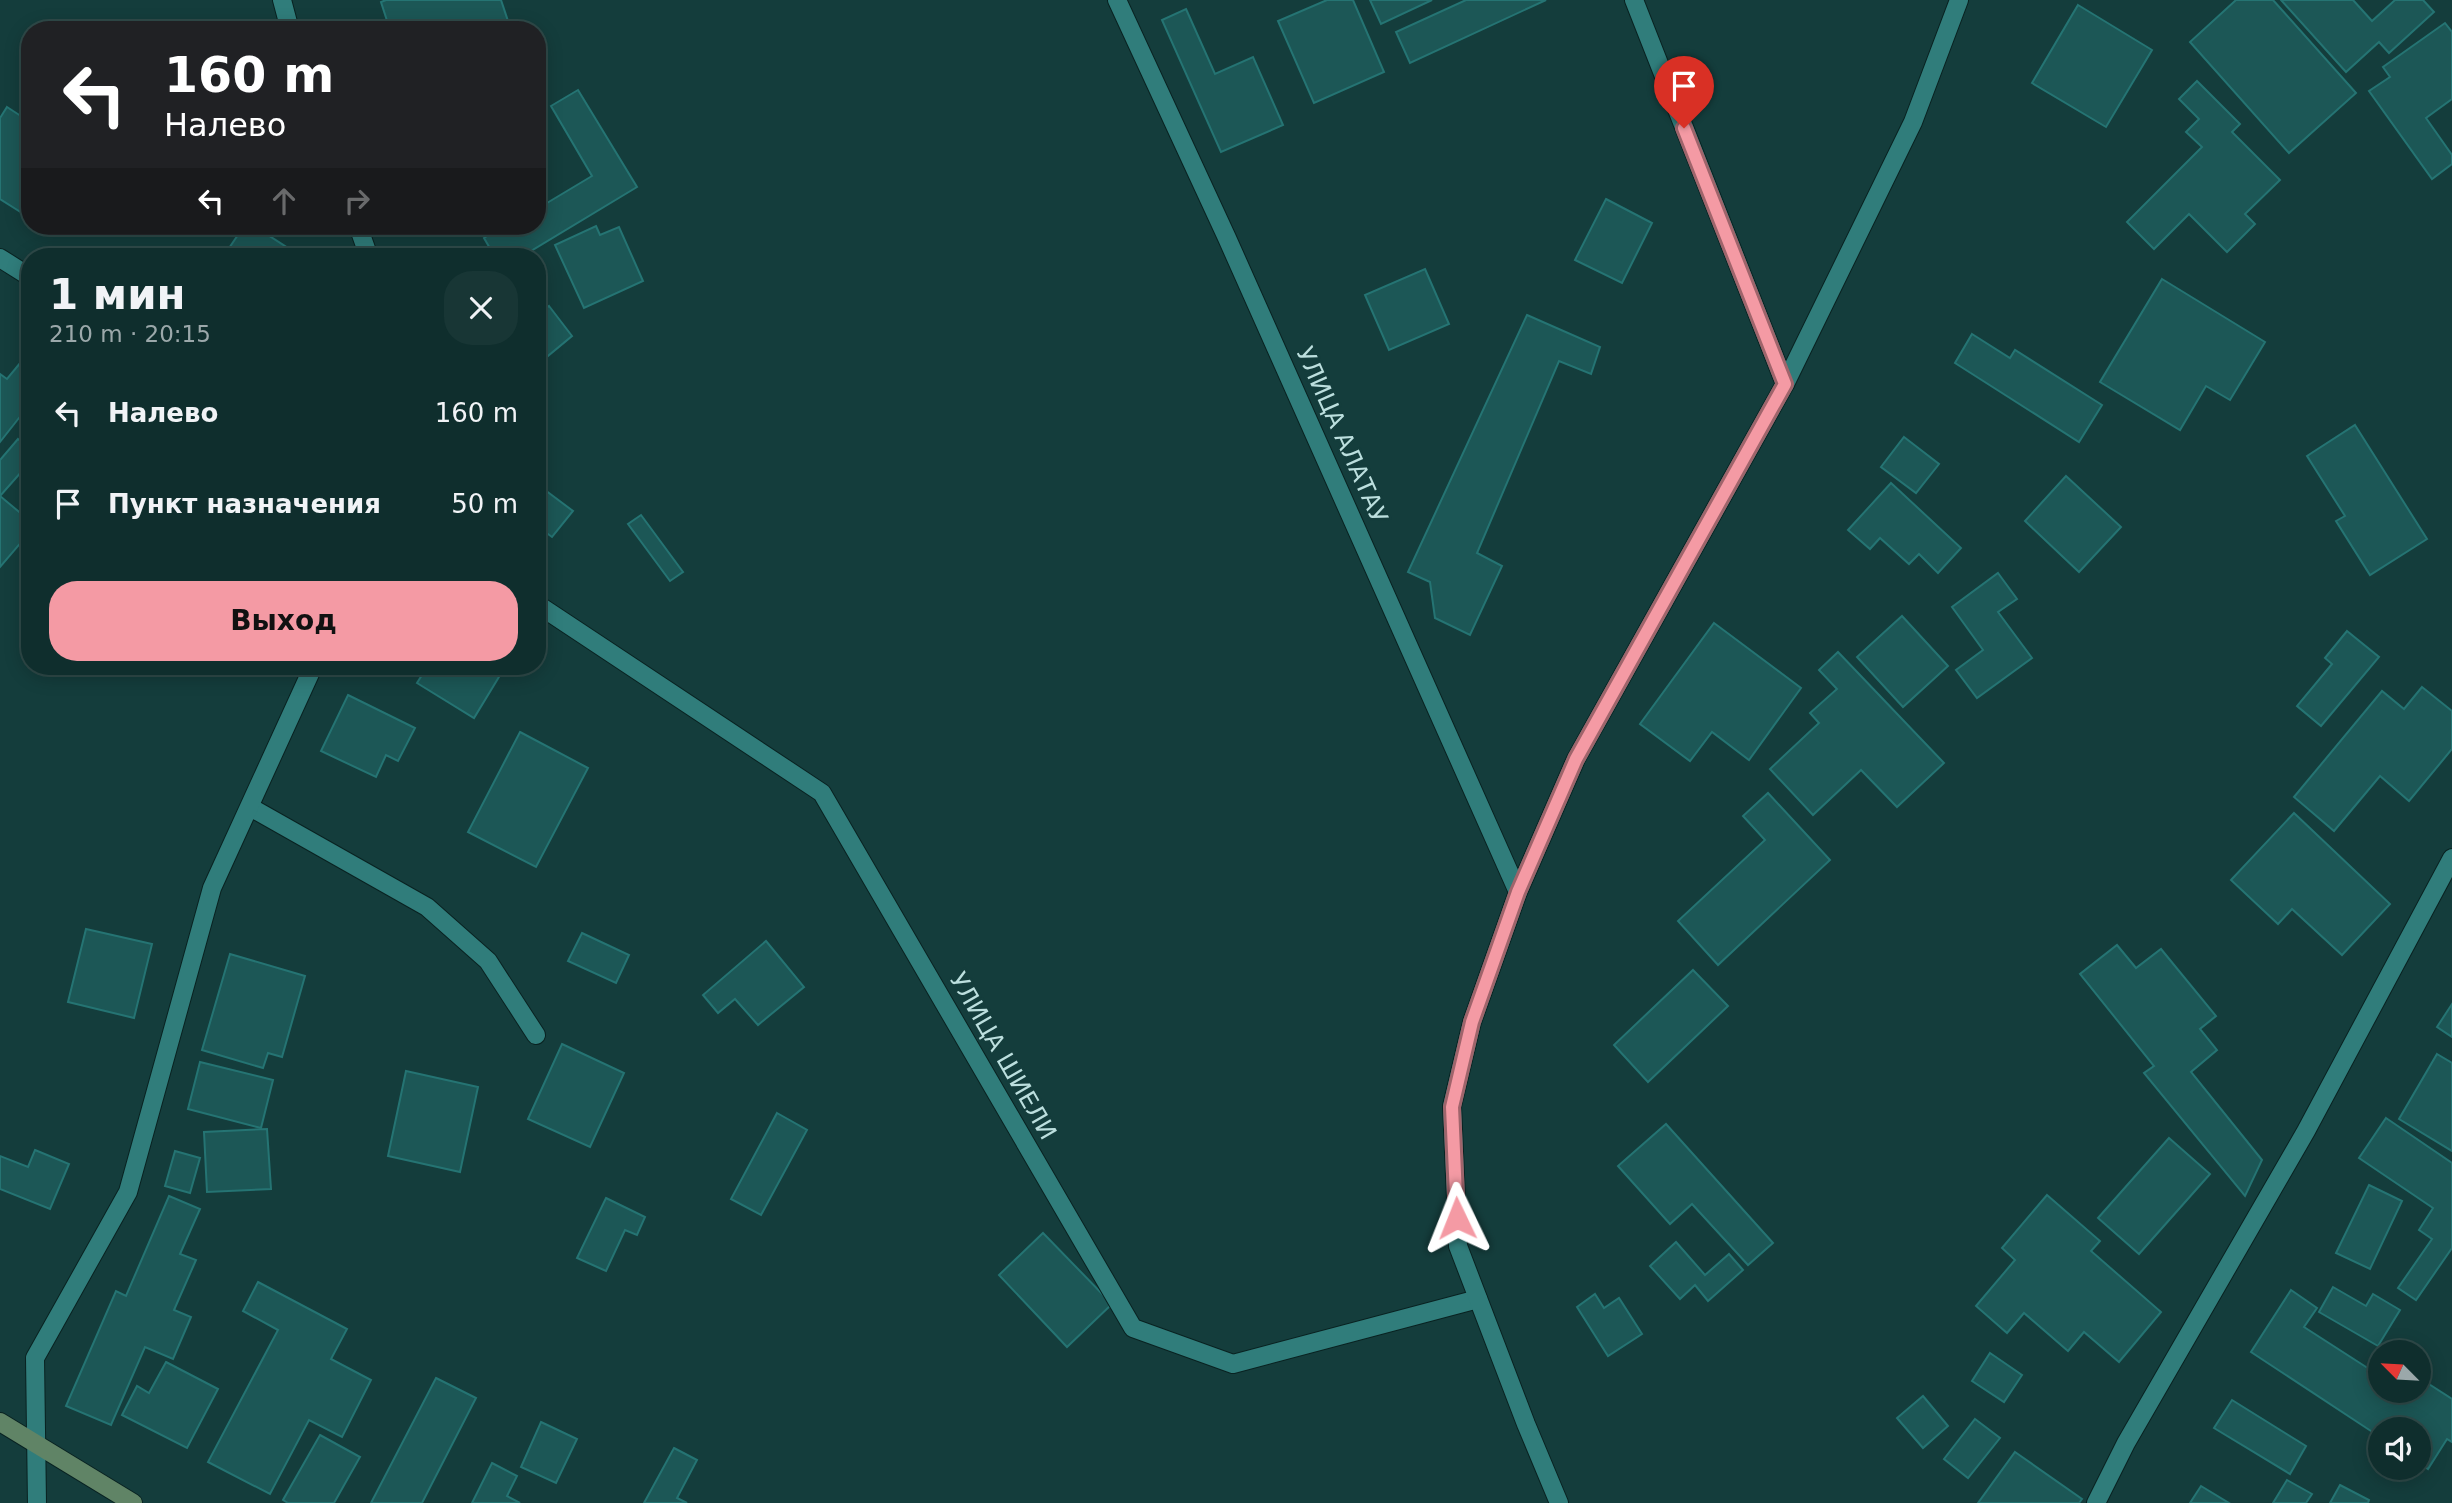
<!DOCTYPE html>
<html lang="ru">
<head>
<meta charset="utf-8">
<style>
  :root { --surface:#0f2e2d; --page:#183635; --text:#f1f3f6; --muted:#9ba8aa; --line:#2f4a49; --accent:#f49aa4 }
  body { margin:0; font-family:"DejaVu Sans",sans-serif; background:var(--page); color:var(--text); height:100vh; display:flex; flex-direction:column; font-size:26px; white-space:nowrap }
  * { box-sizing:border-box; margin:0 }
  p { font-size:23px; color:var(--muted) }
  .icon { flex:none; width:38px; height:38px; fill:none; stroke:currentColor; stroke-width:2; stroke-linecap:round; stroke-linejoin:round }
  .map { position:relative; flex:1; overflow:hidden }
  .panel { position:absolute; left:21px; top:248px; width:525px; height:427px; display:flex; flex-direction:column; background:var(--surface); border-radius:28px; box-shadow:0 4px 18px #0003,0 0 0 2px var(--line) }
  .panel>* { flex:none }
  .top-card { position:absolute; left:21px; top:21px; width:525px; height:214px; border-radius:28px; box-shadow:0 4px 18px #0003,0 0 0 2px var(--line); background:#202124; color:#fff; overflow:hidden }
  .needle { width:46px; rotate:294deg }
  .buttons { position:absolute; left:2368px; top:1340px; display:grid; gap:14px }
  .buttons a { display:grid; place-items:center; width:63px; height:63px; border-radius:50%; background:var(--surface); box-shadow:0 4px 18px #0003,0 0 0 2px var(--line); font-size:35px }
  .pin { position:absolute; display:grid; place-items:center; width:60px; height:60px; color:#fff; margin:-72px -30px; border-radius:50% 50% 50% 0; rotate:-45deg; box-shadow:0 0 7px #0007 }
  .pin .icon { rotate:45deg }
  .me { position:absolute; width:77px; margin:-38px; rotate:358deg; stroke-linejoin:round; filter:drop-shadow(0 0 5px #0008) }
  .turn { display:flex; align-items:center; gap:24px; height:147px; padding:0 28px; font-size:32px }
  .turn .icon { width:91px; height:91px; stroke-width:2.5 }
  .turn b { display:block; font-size:49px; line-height:60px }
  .lanes { display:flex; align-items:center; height:66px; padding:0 28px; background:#0003; justify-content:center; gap:35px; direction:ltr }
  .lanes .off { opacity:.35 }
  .round { display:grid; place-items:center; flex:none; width:74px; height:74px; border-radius:28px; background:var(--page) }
  .head { display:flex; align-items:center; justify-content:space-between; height:119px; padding:0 28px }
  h1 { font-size:42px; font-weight:700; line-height:52px }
  .button { display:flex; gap:14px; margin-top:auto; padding:14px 28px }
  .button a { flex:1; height:80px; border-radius:28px; background:var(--accent); color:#111; font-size:28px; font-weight:700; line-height:80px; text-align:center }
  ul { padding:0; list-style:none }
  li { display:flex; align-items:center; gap:21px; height:91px; padding:0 28px }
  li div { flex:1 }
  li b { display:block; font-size:26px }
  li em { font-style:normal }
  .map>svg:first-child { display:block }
  .building { fill:#1c5756; stroke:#257473; stroke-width:2 }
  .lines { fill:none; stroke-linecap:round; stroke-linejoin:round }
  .lane-casing { stroke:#092221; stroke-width:20 }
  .street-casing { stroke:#092221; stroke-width:20 }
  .secondary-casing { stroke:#092221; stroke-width:20 }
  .lane { stroke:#307d7b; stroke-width:18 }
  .street { stroke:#307d7b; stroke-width:18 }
  .secondary { stroke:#608466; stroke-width:18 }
  .route-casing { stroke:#9f646b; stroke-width:18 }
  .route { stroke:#f49aa4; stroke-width:12 }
  .labels { text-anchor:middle; stroke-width:5; stroke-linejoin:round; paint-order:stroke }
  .street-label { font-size:24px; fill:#bcdfde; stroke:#143d3c }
</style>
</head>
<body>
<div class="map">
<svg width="2452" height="1503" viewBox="0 0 2452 1503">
  <rect width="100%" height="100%" fill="#143d3c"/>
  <g class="building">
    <path d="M 386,0 L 501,0 L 511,30 L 390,30 L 381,2 Z"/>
    <path d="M 1327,0 L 1353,0 L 1384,72 L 1314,103 L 1278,21 Z"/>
    <path d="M 1370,0 L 1432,0 L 1381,24 Z"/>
    <path d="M 1466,0 L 1546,0 L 1410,63 L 1396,32 Z"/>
    <path d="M 2236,0 L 2273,0 L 2356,93 L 2289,153 L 2190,42 Z"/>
    <path d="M 2281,0 L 2353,0 L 2372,21 L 2395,0 L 2423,0 L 2434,12 L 2389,53 L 2379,42 L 2346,72 Z"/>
    <path d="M 2078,5 L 2152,50 L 2106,127 L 2032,83 Z"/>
    <path d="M 1186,9 L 1215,74 L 1253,57 L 1283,125 L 1221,152 L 1162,20 Z"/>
    <path d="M 2445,23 L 2452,32 L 2452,99 L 2426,118 L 2452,155 L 2452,164 L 2432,179 L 2369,91 L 2390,77 L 2383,67 Z"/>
    <path d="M 2197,81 L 2240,124 L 2232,132 L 2280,180 L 2245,214 L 2255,224 L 2227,252 L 2189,214 L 2154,249 L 2127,222 L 2202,147 L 2186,132 L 2199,119 L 2179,99 Z"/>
    <path d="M 578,90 L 637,187 L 521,257 L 495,257 L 484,238 L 503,226 L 537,226 L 537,209 L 592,176 L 551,106 Z"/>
    <path d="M 7,107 L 30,122 L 30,218 L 0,199 L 0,118 Z"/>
    <path d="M 1606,199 L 1652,223 L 1622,283 L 1575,260 Z"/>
    <path d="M 41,226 L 61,226 L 55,235 Z"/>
    <path d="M 244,226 L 254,226 L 302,257 L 223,257 Z"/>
    <path d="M 596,226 L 600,235 L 619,227 L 643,281 L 584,308 L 555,245 Z"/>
    <path d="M 1425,269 L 1449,324 L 1389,350 L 1365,295 Z"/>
    <path d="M 2162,279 L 2265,342 L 2230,400 L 2206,386 L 2180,430 L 2100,382 Z"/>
    <path d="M 549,306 L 572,336 L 537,365 L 537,315 Z"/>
    <path d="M 1527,315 L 1600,347 L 1591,374 L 1559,361 L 1477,553 L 1502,566 L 1470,635 L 1435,618 L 1430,582 L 1408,572 Z"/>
    <path d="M 1972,334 L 2010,358 L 2015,350 L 2102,405 L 2079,442 L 1955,363 Z"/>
    <path d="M 21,362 L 30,369 L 30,404 L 0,442 L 0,374 L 7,379 Z"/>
    <path d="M 2355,425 L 2427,539 L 2370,575 L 2336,521 L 2345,516 L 2307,456 Z"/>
    <path d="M 1904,437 L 1939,464 L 1916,493 L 1881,467 Z"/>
    <path d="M 18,439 L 30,449 L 30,462 L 0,496 L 30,521 L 30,532 L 0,567 L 0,460 Z"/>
    <path d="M 2066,476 L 2121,527 L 2079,572 L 2025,521 Z"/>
    <path d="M 1891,483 L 1961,548 L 1938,573 L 1919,554 L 1909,564 L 1880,538 L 1870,549 L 1848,530 Z"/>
    <path d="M 537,484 L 573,511 L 552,537 L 537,526 Z"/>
    <path d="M 641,515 L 683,572 L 670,581 L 628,524 Z"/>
    <path d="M 1998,573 L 2017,599 L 1998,612 L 2032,658 L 1977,698 L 1956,670 L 1983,650 L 1952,607 Z"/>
    <path d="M 1902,616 L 1948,666 L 1903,707 L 1857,657 Z"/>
    <path d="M 1714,623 L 1801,688 L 1749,760 L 1712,732 L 1690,761 L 1640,724 Z"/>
    <path d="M 2347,631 L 2379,657 L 2321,726 L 2297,706 L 2332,664 L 2325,658 Z"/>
    <path d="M 1838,652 L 1944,763 L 1897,807 L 1861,770 L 1813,815 L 1770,769 L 1819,723 L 1810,713 L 1837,689 L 1819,670 Z"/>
    <path d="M 427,667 L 505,667 L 474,718 L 417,683 Z"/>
    <path d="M 2422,687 L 2452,711 L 2452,749 L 2409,801 L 2380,776 L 2334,831 L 2294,797 L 2382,691 L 2404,709 Z"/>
    <path d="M 348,695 L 415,728 L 398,761 L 386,755 L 376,777 L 321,751 Z"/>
    <path d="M 520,732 L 588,768 L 536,867 L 468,832 Z"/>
    <path d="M 1768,793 L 1830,860 L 1718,965 L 1678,921 L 1765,840 L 1743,816 Z"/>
    <path d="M 2294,813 L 2390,904 L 2342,955 L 2292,909 L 2278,924 L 2231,880 Z"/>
    <path d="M 86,929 L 152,944 L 134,1018 L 68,1002 Z"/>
    <path d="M 582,933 L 629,955 L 616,983 L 568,961 Z"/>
    <path d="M 766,941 L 804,987 L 758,1025 L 735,999 L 718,1013 L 703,995 Z"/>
    <path d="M 2117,945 L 2136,968 L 2161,949 L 2216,1016 L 2200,1029 L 2217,1050 L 2191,1072 L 2262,1160 L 2245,1196 L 2144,1073 L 2154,1066 L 2080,974 Z"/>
    <path d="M 230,954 L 305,976 L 282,1057 L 268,1053 L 263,1068 L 202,1050 Z"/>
    <path d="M 1693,970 L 1728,1006 L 1648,1082 L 1614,1045 Z"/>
    <path d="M 2452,1004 L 2452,1037 L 2437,1027 Z"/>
    <path d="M 562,1044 L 624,1073 L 590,1147 L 528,1119 Z"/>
    <path d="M 2437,1054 L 2452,1063 L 2452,1151 L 2399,1119 Z"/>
    <path d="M 200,1062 L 273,1080 L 261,1128 L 188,1109 Z"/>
    <path d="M 406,1071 L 478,1087 L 460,1172 L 388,1156 Z"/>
    <path d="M 777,1113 L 807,1130 L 761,1215 L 731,1199 Z"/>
    <path d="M 2386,1118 L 2452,1163 L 2452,1248 L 2416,1300 L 2398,1288 L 2432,1239 L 2419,1230 L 2433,1208 L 2359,1158 Z"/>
    <path d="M 1666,1124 L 1773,1243 L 1748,1265 L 1692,1204 L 1670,1224 L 1618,1166 Z"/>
    <path d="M 267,1129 L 271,1189 L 207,1192 L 204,1132 Z"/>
    <path d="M 2169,1138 L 2210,1174 L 2139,1254 L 2098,1218 Z"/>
    <path d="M 35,1150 L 69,1164 L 50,1209 L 0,1189 L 0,1156 L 28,1167 Z"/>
    <path d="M 175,1151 L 200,1158 L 190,1193 L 165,1186 Z"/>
    <path d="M 2369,1185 L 2402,1201 L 2370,1269 L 2336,1253 Z"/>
    <path d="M 2047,1195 L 2100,1241 L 2091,1251 L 2161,1312 L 2119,1362 L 2084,1332 L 2068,1351 L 2024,1313 L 2007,1333 L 1976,1306 L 2015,1260 L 2002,1248 Z"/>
    <path d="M 169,1196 L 200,1209 L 180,1254 L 196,1260 L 174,1310 L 191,1317 L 173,1359 L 145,1347 L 111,1425 L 66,1406 L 116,1291 L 126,1296 Z"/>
    <path d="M 606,1198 L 645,1217 L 637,1235 L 625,1230 L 606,1271 L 577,1258 Z"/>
    <path d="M 1043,1233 L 1112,1304 L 1067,1347 L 999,1275 Z"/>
    <path d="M 1676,1242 L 1705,1275 L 1729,1254 L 1743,1270 L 1708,1301 L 1695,1285 L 1680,1299 L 1650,1266 Z"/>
    <path d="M 258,1282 L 347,1329 L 331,1359 L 371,1380 L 342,1437 L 309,1420 L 270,1494 L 208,1462 L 278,1330 L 243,1311 Z"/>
    <path d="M 2333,1287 L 2366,1306 L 2373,1294 L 2400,1310 L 2378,1346 L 2319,1312 Z"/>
    <path d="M 2291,1290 L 2317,1308 L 2304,1327 L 2380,1376 L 2380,1391 L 2418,1391 L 2418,1377 L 2452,1399 L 2452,1442 L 2447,1439 L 2428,1469 L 2418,1462 L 2418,1430 L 2380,1430 L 2380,1437 L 2251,1352 Z"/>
    <path d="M 1595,1294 L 1604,1308 L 1619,1298 L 1642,1334 L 1608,1356 L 1577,1307 Z"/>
    <path d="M 1990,1353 L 2022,1375 L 2004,1402 L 1972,1381 Z"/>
    <path d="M 166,1362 L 218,1389 L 187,1448 L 122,1415 L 137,1386 L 149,1393 Z"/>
    <path d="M 436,1378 L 476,1398 L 422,1503 L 371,1503 Z"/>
    <path d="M 1923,1396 L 1948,1426 L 1923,1448 L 1897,1418 Z"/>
    <path d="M 2232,1400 L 2306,1446 L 2290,1474 L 2214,1428 Z"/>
    <path d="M 1975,1419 L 2000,1438 L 1968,1478 L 1944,1459 Z"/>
    <path d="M 541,1422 L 577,1439 L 556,1483 L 521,1467 Z"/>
    <path d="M 320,1435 L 360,1457 L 334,1503 L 288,1503 L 283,1500 Z"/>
    <path d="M 674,1448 L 697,1460 L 677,1498 L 687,1503 L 644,1503 Z"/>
    <path d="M 2015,1452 L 2082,1499 L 2079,1503 L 1978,1503 Z"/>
    <path d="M 492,1463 L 517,1476 L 507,1496 L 520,1503 L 472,1503 Z"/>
    <path d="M 2287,1480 L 2312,1494 L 2306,1503 L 2273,1503 Z"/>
    <path d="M 2340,1485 L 2369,1500 L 2368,1503 L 2330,1503 Z"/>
    <path d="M 2201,1486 L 2229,1503 L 2190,1503 Z"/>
  </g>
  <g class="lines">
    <g class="lane-casing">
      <path id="lane" d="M 250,807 L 427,907 L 488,961 L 536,1035"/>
    </g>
    <g class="street-casing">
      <g id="street">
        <path d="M 282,0 L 290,30"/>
        <path d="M 1117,0 L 1227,238 L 1518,892"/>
        <path d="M 1634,0 L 1785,384"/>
        <path d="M 358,226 L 369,257"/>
        <path d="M 0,258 L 30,277"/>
        <path d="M 537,604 L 822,793 L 1133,1328 L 1233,1364 L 1478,1299"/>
        <path d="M 37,1503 L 35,1358 L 128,1192 L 212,888 L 313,667"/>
        <path d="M 1559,1503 L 1526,1424 L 1458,1246 L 1452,1106 L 1472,1022 L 1518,892 L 1576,759 L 1785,384 L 1913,122 L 1959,0"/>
        <path d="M 2096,1503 L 2126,1443 L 2306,1131 L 2452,858"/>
      </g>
    </g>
    <g class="secondary-casing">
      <path id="secondary" d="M 0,1422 L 133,1503"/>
    </g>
    <use href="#lane" class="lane"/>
    <use href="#street" class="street"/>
    <use href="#secondary" class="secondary"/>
  </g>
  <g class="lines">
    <g class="route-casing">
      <path id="route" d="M 1457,1218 L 1452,1107 L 1472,1022 L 1518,892 L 1576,759 L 1785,384 L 1684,128"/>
    </g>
    <use href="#route" class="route"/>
  </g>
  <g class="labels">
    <g class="street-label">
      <text transform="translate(1342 435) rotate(66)" y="8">УЛИЦА АЛАТАУ</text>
      <text transform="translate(1003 1056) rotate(60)" y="8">УЛИЦА ШИЕЛИ</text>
    </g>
  </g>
</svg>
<div class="buttons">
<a><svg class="needle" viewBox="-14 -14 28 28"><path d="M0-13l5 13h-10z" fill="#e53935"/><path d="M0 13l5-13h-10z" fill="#9ba8aa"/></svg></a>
<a><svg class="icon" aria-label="sound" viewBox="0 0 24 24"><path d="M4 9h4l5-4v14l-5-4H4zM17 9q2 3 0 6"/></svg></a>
</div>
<div class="pin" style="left:1684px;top:128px;background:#d93025"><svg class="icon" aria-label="arrive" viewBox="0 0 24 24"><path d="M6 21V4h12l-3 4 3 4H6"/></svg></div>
<svg class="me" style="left:1457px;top:1218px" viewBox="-20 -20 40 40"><path d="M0-17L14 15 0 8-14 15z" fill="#f49aa4" stroke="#fff" stroke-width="4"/></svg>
<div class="top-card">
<div class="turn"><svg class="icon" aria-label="left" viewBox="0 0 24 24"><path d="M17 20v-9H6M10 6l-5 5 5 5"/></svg><div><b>160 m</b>Налево</div></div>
<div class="lanes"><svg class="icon" aria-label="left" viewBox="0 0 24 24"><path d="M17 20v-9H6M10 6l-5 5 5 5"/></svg><svg class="icon off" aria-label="ahead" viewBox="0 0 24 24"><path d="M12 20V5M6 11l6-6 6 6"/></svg><svg class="icon off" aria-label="right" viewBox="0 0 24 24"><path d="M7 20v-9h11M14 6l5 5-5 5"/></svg></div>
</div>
<section class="panel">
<div class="head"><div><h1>1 мин</h1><p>210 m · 20:15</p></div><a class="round"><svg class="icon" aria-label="close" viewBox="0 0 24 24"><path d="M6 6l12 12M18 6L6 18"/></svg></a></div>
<ul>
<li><svg class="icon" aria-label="left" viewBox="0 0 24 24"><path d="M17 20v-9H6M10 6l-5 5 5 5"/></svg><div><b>Налево</b></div><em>160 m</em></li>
<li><svg class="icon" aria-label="arrive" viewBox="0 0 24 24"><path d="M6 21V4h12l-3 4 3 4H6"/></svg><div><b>Пункт назначения</b></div><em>50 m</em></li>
</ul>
<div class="button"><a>Выход</a></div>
</section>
</div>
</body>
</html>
